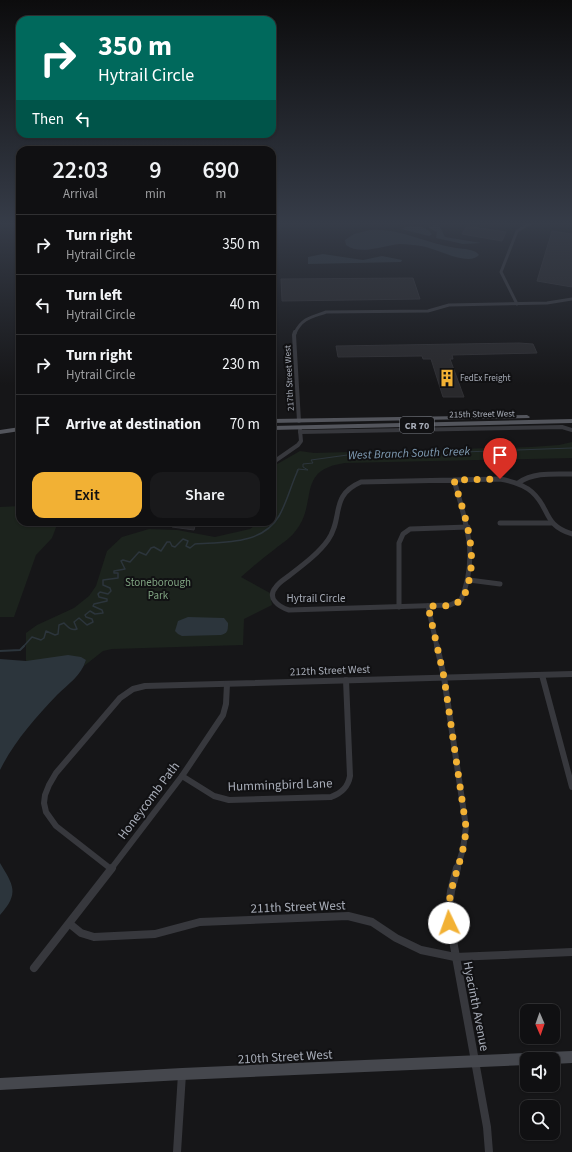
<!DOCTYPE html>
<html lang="en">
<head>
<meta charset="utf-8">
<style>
  :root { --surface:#101012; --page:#19191b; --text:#f1f3f6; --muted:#9c9d9f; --line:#303032; --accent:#f2b134 }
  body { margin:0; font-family:"Source Sans 3",sans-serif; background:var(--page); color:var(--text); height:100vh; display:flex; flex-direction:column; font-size:15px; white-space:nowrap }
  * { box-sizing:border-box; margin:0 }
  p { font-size:13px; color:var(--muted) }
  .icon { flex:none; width:22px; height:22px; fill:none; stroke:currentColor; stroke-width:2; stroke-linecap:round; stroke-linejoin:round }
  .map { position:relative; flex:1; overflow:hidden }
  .side { position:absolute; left:16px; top:146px; width:260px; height:380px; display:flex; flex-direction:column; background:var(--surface); border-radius:12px; box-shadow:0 1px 3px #0004,0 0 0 1px var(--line) }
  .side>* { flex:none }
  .top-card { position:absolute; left:16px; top:16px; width:260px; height:122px; border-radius:12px; box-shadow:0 1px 3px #0004,0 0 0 1px var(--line); background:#00695c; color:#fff; overflow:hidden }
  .needle { width:26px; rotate:178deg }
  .buttons { position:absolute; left:520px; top:1004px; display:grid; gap:8px }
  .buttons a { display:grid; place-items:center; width:40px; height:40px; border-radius:8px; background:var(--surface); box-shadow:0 1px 3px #0004,0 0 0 1px var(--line); font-size:20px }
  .pin { position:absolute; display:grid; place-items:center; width:34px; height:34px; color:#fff; margin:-41px -17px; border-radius:50% 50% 50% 0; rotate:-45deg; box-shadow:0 0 4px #0007 }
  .pin .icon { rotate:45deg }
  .me { position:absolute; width:44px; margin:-22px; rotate:357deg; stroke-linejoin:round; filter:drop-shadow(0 0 3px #0008) }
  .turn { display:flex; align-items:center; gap:14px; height:84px; padding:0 16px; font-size:18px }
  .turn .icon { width:52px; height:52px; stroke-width:2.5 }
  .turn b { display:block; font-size:28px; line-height:34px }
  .then { display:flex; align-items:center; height:38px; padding:0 16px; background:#0003; gap:8px; font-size:15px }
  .eta { display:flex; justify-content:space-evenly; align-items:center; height:68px; text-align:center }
  .eta b { font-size:24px; font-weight:600; line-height:28px }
  .action { display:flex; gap:8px; margin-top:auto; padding:8px 16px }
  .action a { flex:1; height:46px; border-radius:12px; background:var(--accent); color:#111; font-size:16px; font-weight:600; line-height:46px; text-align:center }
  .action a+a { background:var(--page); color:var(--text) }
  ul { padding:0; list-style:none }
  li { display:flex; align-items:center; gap:12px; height:60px; padding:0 16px; border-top:1px solid var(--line) }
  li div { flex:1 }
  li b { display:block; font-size:15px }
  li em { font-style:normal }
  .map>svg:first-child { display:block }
  .green { fill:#1c231d }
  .water { fill:#2c353c }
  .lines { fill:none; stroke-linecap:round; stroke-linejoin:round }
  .stream-far2 { stroke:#2c353c; stroke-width:1 }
  .stream-far1 { stroke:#2c353c; stroke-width:1.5 }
  .stream { stroke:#2c353c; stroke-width:2 }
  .building { fill:#29292c; stroke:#303034 }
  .street-far4 { stroke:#37383d; stroke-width:3 }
  .street-far3 { stroke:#37383d; stroke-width:4 }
  .street-far2 { stroke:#37383d; stroke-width:5 }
  .street-far1 { stroke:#37383d; stroke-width:6 }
  .street { stroke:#37383d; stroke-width:8 }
  .secondary { fill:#45474d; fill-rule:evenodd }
  .primary { fill:#53555c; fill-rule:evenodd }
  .route { stroke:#f2b134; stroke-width:7; stroke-dasharray:0 12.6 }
  .labels { text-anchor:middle; stroke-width:4; stroke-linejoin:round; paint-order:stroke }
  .far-street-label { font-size:9px; fill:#a8adb8; stroke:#111113 }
  .far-poi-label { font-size:9px; fill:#a8adb8; stroke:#111113; text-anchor:start }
  .shield { fill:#111113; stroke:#7b7e86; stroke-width:1 }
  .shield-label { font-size:10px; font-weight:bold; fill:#a8adb8 }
  .park-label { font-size:11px; fill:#7fa381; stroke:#111113 }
  .street-label { font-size:11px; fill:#a8adb8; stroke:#111113 }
  .water-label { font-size:12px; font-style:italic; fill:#7f9bb3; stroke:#111113 }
  .near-street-label { font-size:13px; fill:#a8adb8; stroke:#111113 }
</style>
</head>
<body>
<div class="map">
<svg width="572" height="1152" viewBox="0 0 572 1152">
  <rect width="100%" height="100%" fill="#161618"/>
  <g class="green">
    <path d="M 572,442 L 572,458 L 345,463 C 294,470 320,503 294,533 C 289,539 281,544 275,549 C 263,558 252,567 241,577 L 270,593 L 272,605 L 244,619 L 243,645 L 112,649 L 103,651 L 84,666 L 86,660 L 26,661 L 26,633 L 37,625 L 74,608 L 89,596 L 96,586 L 107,551 L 122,537 L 149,529 L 177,530 L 215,537 L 250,529 L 260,522 L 272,522 L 272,508 L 277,496 L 272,491 L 272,467 L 300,451 L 314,453 L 531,447 L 559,445 Z"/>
    <path d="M 20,506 L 20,522 L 58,522 L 52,538 L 36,555 L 14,617 L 0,617 L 0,507 Z"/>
  </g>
  <g class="water">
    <path d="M 439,225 L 445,237 L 481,243 L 463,244 L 436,238 L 437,232 L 429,228 L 428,226 Z"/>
    <path d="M 408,226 C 417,226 426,226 432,234 L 429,236 L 401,229 Z"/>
    <path d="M 370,230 C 401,228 427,244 456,248 C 464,249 475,249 479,255 C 468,267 436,248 421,246 C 414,245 407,244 400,244 C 384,245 360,256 346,245 L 345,240 L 354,234 Z"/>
    <path d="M 323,254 L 363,260 L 382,256 L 402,260 L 401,262 L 308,264 L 308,257 Z"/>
    <path d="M 188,617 L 224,618 L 228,623 C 228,630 228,633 221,635 L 182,636 L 178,634 L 175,631 L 178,621 Z"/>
    <path d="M 68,655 L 81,657 L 86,660 C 81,676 68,684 57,695 C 35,718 14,742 0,770 L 0,659 L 26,661 Z"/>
    <path d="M 0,863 C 13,885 20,893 0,915 Z"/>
  </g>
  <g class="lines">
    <path class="stream-far2" d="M 297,471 L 298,469 L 308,470 L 303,467 L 303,464 L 313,463 L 311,460 L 362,453 L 436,453 L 572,448"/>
    <path class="stream-far1" d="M 23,647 L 32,637 L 41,640 L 44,638 L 46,631 L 55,635 L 58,634 L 59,625 L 64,623 C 68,627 71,631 77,629 L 74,622 L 79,618 L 87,625 L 93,622 L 92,619 L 86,617 L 85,615 L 90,611 L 95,614 L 103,613 L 102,610 L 93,606 L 94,604 L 107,601 L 107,599 L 99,597 L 98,594 L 100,592 L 108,594 L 111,591 L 110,588 L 103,585 L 103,580 L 118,578 L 118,573 L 114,573 L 114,571 L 125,569 L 121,561 L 123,560 L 130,562 L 139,552 L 146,555 L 151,548 L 154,547 L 161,551 L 167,542 L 170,542 L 172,546 L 175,547 L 183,539 L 188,541 L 186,546 L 190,548 L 195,544 C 224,542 262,545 279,516 C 287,502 291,485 298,470"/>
    <path class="stream" d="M 0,651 L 20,650 L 24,646"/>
  </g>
  <g class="building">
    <path d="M 467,226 L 506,232 L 502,241 L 462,234 Z"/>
    <path d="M 552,231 L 572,234 L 572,287 L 537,281 Z"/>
    <path d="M 413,278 L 420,299 L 282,301 L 281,279 Z"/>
    <path d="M 519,343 L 533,344 L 537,353 L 452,355 L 453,359 L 450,359 L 464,397 L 443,397 L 431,359 L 423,359 L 422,356 L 338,357 L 336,346 Z"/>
    <path d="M 174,522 L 196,522 L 194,530 L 172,527 Z"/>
  </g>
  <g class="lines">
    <g class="street-far4">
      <path d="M 517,304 L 501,272 L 517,231 L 531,223"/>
      <path d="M 295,333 C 302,318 312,317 326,312 L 428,311 L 449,305 L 547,303 L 572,299"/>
    </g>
    <g class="street-far3">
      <path d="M 295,332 L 294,335 L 299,421"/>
      <path d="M 300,432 L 562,427 L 572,430"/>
      <path d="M 272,463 L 298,445 L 301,441 L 300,430"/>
    </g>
    <g class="street-far2">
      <path d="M 454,480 C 466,523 479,556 461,600 L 450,605 L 289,610 C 279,607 266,598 276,587 C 279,582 285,579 290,575 C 303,565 318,554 328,540 C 344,517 329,496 361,482 L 500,479 C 511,481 523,484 532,492 C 551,509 542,524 572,534"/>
      <path d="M 518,483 C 534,472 553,474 572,474"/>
      <path d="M 500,523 L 551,523"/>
      <path d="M 469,580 L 500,584"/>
      <path d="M 428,606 L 437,647"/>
      <path d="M 399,607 L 399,543 L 403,534 L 410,529 L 468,527"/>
    </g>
    <g class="street-far1">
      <path d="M 437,646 L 444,677 L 466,827 L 463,849 L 457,869"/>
      <path d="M 542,675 L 572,787"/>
      <path d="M 182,776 L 214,796 L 229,800 L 331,797 C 342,793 348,787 350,776 L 346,680"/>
      <path d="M 111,869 L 56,826 L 46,812 L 44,803 L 45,795 L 49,785 L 56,773 L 120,698 L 133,689 L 145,686 L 572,674"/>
      <path d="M 111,869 L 182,776 L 223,715 L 226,704 L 227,684"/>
    </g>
    <g class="street">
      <path d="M 457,868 L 451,891 L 448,913 L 487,1127 L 489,1152"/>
      <path d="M 70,924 L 81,933 L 94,937 L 155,934 L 200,922 L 348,916 L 372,922 L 396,938 L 421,950 L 455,957 L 572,952"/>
      <path d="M 34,968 L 112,868"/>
      <path d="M 177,1152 L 182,1074"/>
    </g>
    <path class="secondary" d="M 572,1051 L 572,1063 L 553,1064 L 553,1059 L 527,1059 L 527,1065 L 182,1080 L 0,1090 L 0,1078 L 182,1068 Z"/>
    <g class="primary">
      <path d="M 527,415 L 530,417 L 529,418 L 272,423 L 272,419 Z"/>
      <path d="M 572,419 L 572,423 L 272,430 L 272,426 Z"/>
      <path d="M 20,427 L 20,431 L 0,434 L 0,430 Z"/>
    </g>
  </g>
  <linearGradient id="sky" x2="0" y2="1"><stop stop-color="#0c0c0d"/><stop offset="0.58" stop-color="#363c48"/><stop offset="1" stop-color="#363c48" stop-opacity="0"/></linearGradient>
  <rect width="572" height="385" fill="url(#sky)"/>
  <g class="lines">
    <path class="route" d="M 449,923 C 445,889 465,861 466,827 L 444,677 L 428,606 C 438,606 452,607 460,601 C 464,598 466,591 467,587 C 479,552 464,514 454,480 L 500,479"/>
  </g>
  <defs>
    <g id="building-bare" transform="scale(1.38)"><path d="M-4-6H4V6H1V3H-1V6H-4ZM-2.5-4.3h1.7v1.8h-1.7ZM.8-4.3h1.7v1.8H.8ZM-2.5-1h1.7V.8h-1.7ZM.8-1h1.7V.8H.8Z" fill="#f2b134" stroke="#111113" stroke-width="2.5" paint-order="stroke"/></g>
  </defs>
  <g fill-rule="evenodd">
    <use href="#building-bare" x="447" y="378"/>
  </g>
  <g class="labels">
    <g class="far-street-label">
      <text transform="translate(289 378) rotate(-93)" y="3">217th Street West</text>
      <text transform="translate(482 414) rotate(-1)" y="3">215th Street West</text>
    </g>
    <g class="far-poi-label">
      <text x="460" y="381">FedEx Freight</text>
    </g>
    <rect class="shield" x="400" y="417" width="34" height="16" rx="3"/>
    <g class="shield-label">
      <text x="417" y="429">CR 70</text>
    </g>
    <g class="park-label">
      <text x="158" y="586">Stoneborough<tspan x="158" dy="13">Park</tspan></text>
    </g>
    <g class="street-label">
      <text x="316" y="602">Hytrail Circle</text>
      <text transform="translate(330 670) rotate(-2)" y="4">212th Street West</text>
    </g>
    <g class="water-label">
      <text transform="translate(409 453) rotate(-2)" y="4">West Branch South Creek</text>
    </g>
    <g class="near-street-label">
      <text transform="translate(280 784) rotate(-2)" y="5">Hummingbird Lane</text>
      <text transform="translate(148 800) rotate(-53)" y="5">Honeycomb Path</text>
      <text transform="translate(298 906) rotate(-2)" y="5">211th Street West</text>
      <text transform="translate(477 1006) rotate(79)" y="5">Hyacinth Avenue</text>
      <text transform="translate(285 1056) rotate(-3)" y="5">210th Street West</text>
    </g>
  </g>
</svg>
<div class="buttons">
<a><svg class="needle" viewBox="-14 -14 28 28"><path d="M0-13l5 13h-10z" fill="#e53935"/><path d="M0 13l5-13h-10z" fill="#9c9d9f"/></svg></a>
<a><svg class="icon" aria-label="sound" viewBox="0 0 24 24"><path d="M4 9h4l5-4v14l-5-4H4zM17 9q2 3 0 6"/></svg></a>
<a><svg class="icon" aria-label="search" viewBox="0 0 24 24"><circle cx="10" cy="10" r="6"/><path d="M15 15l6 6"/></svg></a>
</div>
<div class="pin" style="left:500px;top:479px;background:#d93025"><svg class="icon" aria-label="arrive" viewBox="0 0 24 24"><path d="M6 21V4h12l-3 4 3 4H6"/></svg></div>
<svg class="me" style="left:449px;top:923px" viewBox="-20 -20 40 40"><circle r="19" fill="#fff"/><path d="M0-13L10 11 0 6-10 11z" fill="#f2b134"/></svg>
<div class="top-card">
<div class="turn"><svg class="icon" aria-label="right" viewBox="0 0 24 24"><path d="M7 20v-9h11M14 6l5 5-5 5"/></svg><div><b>350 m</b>Hytrail Circle</div></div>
<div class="then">Then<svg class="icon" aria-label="left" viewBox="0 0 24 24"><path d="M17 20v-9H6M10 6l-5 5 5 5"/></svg></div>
</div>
<section class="side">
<div class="eta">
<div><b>22:03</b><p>Arrival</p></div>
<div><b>9</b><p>min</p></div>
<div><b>690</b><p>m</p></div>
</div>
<ul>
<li><svg class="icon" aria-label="right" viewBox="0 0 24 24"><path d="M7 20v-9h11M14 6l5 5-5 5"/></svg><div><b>Turn right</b><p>Hytrail Circle</p></div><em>350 m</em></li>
<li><svg class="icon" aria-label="left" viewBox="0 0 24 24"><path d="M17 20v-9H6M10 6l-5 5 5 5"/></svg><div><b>Turn left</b><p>Hytrail Circle</p></div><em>40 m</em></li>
<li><svg class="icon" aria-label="right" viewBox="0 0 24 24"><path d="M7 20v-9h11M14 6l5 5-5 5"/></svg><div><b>Turn right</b><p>Hytrail Circle</p></div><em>230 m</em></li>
<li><svg class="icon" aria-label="arrive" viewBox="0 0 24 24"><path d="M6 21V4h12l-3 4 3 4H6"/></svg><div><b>Arrive at destination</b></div><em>70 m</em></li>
</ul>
<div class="action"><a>Exit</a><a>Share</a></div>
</section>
</div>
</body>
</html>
